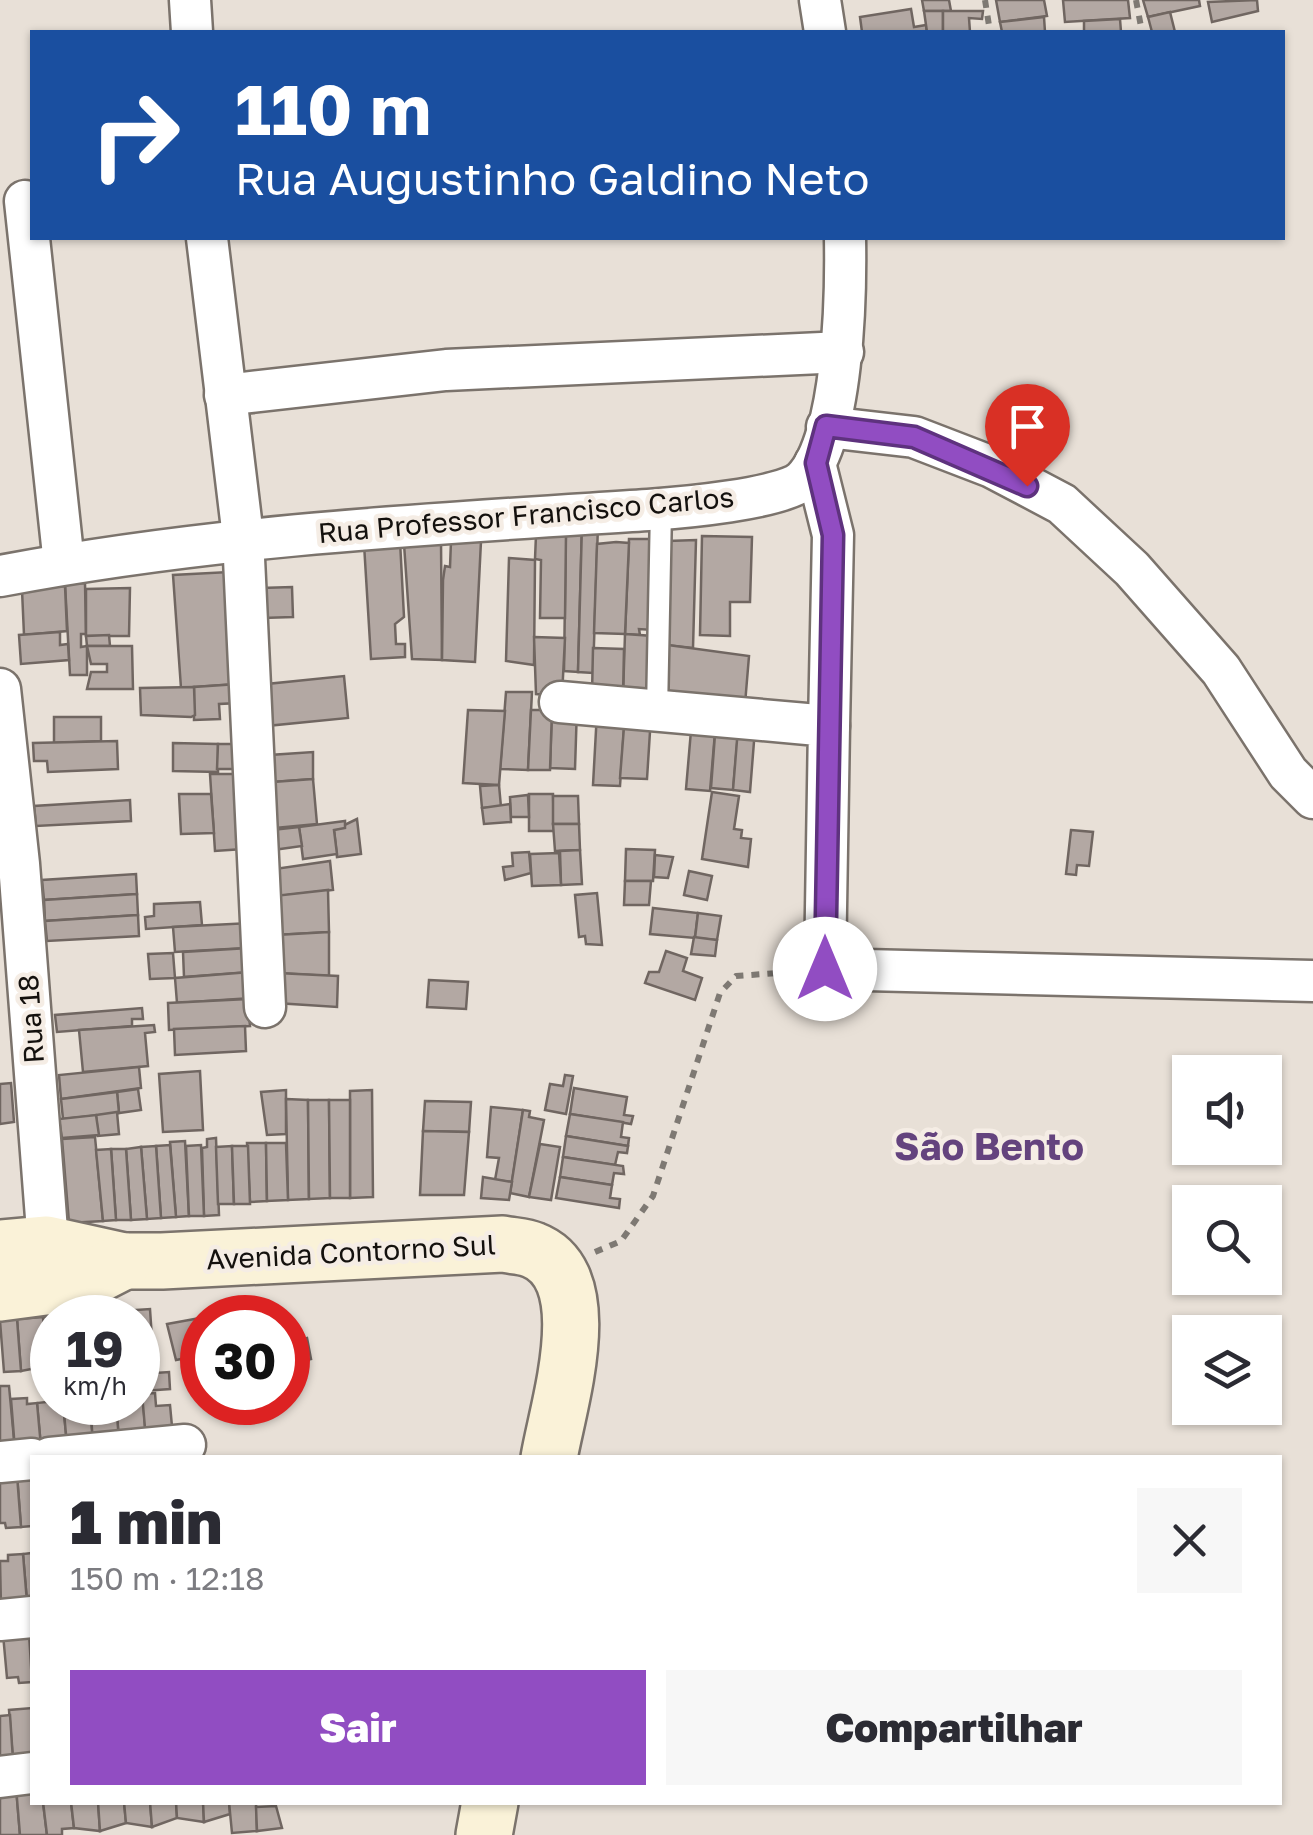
<!DOCTYPE html>
<html lang="pt">
<head>
<meta charset="utf-8">
<style>
  :root { --surface:#fff; --page:#f7f7f7; --text:#2b2b33; --muted:#7c7c81; --accent:#914dc2 }
  body { margin:0; font-family:"Golos Text",sans-serif; background:var(--page); color:var(--text); height:100vh; display:flex; flex-direction:column; font-size:38px; white-space:nowrap }
  * { box-sizing:border-box; margin:0 }
  p { font-size:32px; color:var(--muted) }
  .icon { flex:none; width:55px; height:55px; fill:none; stroke:currentColor; stroke-width:2; stroke-linecap:round; stroke-linejoin:round }
  .map { position:relative; flex:1; overflow:hidden }
  .panel { position:absolute; left:30px; top:1455px; width:1252px; height:350px; display:flex; flex-direction:column; background:var(--surface); border-radius:0px; box-shadow:0 2px 8px #0004 }
  .panel>* { flex:none }
  .banner { position:absolute; left:30px; top:30px; width:1255px; height:210px; border-radius:0px; box-shadow:0 2px 8px #0004; background:#1a4fa0; color:#fff; overflow:hidden }
  .controls { position:absolute; left:1172px; top:1055px; display:grid; gap:20px }
  .controls a { display:grid; place-items:center; width:110px; height:110px; border-radius:0px; background:var(--surface); box-shadow:0 2px 8px #0004; font-size:50px }
  .speed { position:absolute; left:30px; top:1295px; display:flex; gap:20px; font-size:50px; font-weight:700; text-align:center }
  .speed>* { display:grid; place-content:center; width:130px; height:130px; border-radius:50%; background:var(--surface); box-shadow:0 2px 8px #0004; line-height:1 }
  .speed small { font-size:25px; font-weight:400 }
  .speed .limit { border:15px solid #d22; background:#fff; color:#111 }
  .pin { position:absolute; display:grid; place-items:center; width:85px; height:85px; color:#fff; margin:-102px -42px; border-radius:50% 50% 50% 0; rotate:-45deg; box-shadow:0 0 10px #0007 }
  .pin .icon { rotate:45deg }
  .me { position:absolute; width:110px; margin:-55px; rotate:0deg; stroke-linejoin:round; filter:drop-shadow(0 0 8px #0008) }
  .turn { display:flex; align-items:center; gap:35px; height:210px; padding:0 40px; font-size:45px }
  .turn .icon { width:130px; height:130px; stroke-width:2.5 }
  .turn b { display:block; font-size:70px; line-height:85px }
  .round { display:grid; place-items:center; flex:none; width:105px; height:105px; border-radius:0px; background:var(--page) }
  .summary { display:flex; align-items:center; justify-content:space-between; height:170px; padding:0 40px }
  h1 { font-size:60px; font-weight:800; line-height:75px }
  .primary-button { display:flex; gap:20px; margin-top:auto; padding:20px 40px }
  .primary-button a { flex:1; height:115px; border-radius:0px; background:var(--accent); color:#fff; font-size:40px; font-weight:800; line-height:115px; text-align:center }
  .primary-button a+a { background:var(--page); color:var(--text) }
  .map>svg:first-child { display:block }
  .building { fill:#b3a8a3; stroke:#706661; stroke-width:2.5 }
  .lines { fill:none; stroke-linecap:round; stroke-linejoin:round }
  .lane-casing { stroke:#7b736c; stroke-width:25 }
  .street-casing { stroke:#7b736c; stroke-width:45 }
  .secondary-casing { stroke:#7b736c; stroke-width:60 }
  .path { stroke:#7e7973; stroke-width:6; stroke-dasharray:8 8; stroke-linecap:butt }
  .lane { stroke:#fff; stroke-width:20 }
  .street { stroke:#fff; stroke-width:40 }
  .secondary { stroke:#faf2d8; stroke-width:55 }
  .route-casing { stroke:#5e327e; stroke-width:25 }
  .route { stroke:#914dc2; stroke-width:18 }
  .labels { text-anchor:middle; stroke-width:9; stroke-linejoin:round; paint-order:stroke }
  .street-label { font-size:28px; fill:#14110e; stroke:#f5ede5 }
  .district-label { font-size:38px; font-weight:bold; fill:#64437e; stroke:#f5ede5 }
</style>
</head>
<body>
<div class="map">
<svg width="1313" height="1835" viewBox="0 0 1313 1835">
  <rect width="100%" height="100%" fill="#e8e0d7"/>
  <g class="building">
    <path d="M 922,0 L 949,0 L 951,11 L 924,11 Z"/>
    <path d="M 996,0 L 1044,0 L 1047,16 L 1000,22 Z"/>
    <path d="M 1063,0 L 1128,0 L 1130,18 L 1065,22 Z"/>
    <path d="M 1143,0 L 1199,0 L 1200,6 L 1148,17 Z"/>
    <path d="M 1257,0 L 1258,11 L 1212,22 L 1208,2 Z"/>
    <path d="M 911,9 L 914,27 L 926,25 L 927,32 L 862,32 L 860,17 Z"/>
    <path d="M 924,11 L 943,11 L 943,32 L 927,32 Z"/>
    <path d="M 943,11 L 983,11 L 982,19 L 969,18 L 970,32 L 943,32 Z"/>
    <path d="M 1170,12 L 1175,32 L 1152,32 L 1148,17 Z"/>
    <path d="M 1044,17 L 1045,32 L 1002,32 L 1000,22 Z"/>
    <path d="M 1120,19 L 1121,32 L 1084,32 L 1084,21 Z"/>
    <path d="M 566,524 L 582,525 L 578,672 L 564,671 Z"/>
    <path d="M 582,525 L 598,525 L 593,673 L 578,672 Z"/>
    <path d="M 566,534 L 565,618 L 540,618 L 541,560 L 535,559 L 536,535 Z"/>
    <path d="M 702,536 L 752,537 L 750,602 L 730,602 L 730,636 L 700,635 Z"/>
    <path d="M 629,539 L 656,539 L 653,630 L 639,629 L 640,635 L 625,634 Z"/>
    <path d="M 696,540 L 693,648 L 665,645 L 668,541 Z"/>
    <path d="M 400,541 L 404,617 L 395,624 L 396,644 L 405,644 L 405,657 L 371,659 L 364,544 Z"/>
    <path d="M 441,541 L 442,660 L 412,659 L 404,544 Z"/>
    <path d="M 451,541 L 481,541 L 475,662 L 442,660 L 443,580 L 445,566 L 450,567 Z"/>
    <path d="M 616,542 L 629,543 L 625,634 L 594,633 L 597,544 Z"/>
    <path d="M 509,558 L 535,560 L 534,665 L 506,661 Z"/>
    <path d="M 229,572 L 236,684 L 181,688 L 173,575 Z"/>
    <path d="M 85,583 L 86,634 L 81,634 L 81,647 L 87,646 L 87,675 L 70,675 L 65,584 Z"/>
    <path d="M 65,586 L 67,631 L 24,635 L 22,590 Z"/>
    <path d="M 292,587 L 293,617 L 262,618 L 261,588 Z"/>
    <path d="M 130,588 L 129,636 L 86,636 L 86,589 Z"/>
    <path d="M 60,632 L 60,645 L 68,644 L 69,660 L 21,664 L 19,635 Z"/>
    <path d="M 625,634 L 653,636 L 651,689 L 637,688 L 636,696 L 623,695 Z"/>
    <path d="M 109,635 L 110,646 L 87,646 L 86,636 Z"/>
    <path d="M 534,637 L 565,638 L 562,696 L 536,694 Z"/>
    <path d="M 668,645 L 749,656 L 745,704 L 664,693 Z"/>
    <path d="M 87,646 L 132,646 L 133,689 L 87,689 L 91,672 L 107,672 L 107,664 L 91,664 Z"/>
    <path d="M 593,648 L 624,649 L 623,695 L 592,694 Z"/>
    <path d="M 344,676 L 348,718 L 266,726 L 267,684 Z"/>
    <path d="M 238,684 L 239,703 L 219,704 L 220,719 L 194,720 L 194,687 Z"/>
    <path d="M 194,687 L 195,715 L 191,717 L 141,715 L 140,688 Z"/>
    <path d="M 506,692 L 532,692 L 528,770 L 500,769 Z"/>
    <path d="M 552,706 L 577,707 L 575,769 L 550,768 Z"/>
    <path d="M 468,710 L 505,711 L 499,785 L 463,783 Z"/>
    <path d="M 531,710 L 552,710 L 550,770 L 528,770 Z"/>
    <path d="M 597,712 L 625,714 L 620,786 L 593,785 Z"/>
    <path d="M 625,714 L 651,716 L 647,779 L 620,778 Z"/>
    <path d="M 54,717 L 101,717 L 101,741 L 54,743 Z"/>
    <path d="M 692,719 L 716,721 L 710,791 L 686,789 Z"/>
    <path d="M 716,721 L 739,723 L 733,790 L 711,788 Z"/>
    <path d="M 738,728 L 755,729 L 750,792 L 733,790 Z"/>
    <path d="M 117,741 L 118,769 L 48,772 L 47,761 L 34,761 L 33,743 Z"/>
    <path d="M 173,743 L 218,744 L 218,772 L 173,771 Z"/>
    <path d="M 218,744 L 244,744 L 242,769 L 217,769 Z"/>
    <path d="M 313,752 L 313,779 L 273,782 L 270,755 Z"/>
    <path d="M 210,774 L 242,774 L 243,849 L 215,851 Z"/>
    <path d="M 313,779 L 317,824 L 275,828 L 273,782 Z"/>
    <path d="M 499,785 L 501,807 L 482,808 L 480,786 Z"/>
    <path d="M 712,792 L 739,796 L 734,829 L 742,830 L 741,838 L 751,839 L 748,867 L 702,859 Z"/>
    <path d="M 179,794 L 211,794 L 214,833 L 181,834 Z"/>
    <path d="M 553,794 L 554,831 L 529,831 L 529,794 Z"/>
    <path d="M 528,795 L 529,817 L 511,817 L 510,797 Z"/>
    <path d="M 553,796 L 578,796 L 579,824 L 553,824 Z"/>
    <path d="M 130,800 L 131,821 L 36,826 L 34,806 Z"/>
    <path d="M 510,804 L 511,822 L 484,824 L 482,808 Z"/>
    <path d="M 357,819 L 361,854 L 337,857 L 334,830 Z"/>
    <path d="M 345,821 L 345,828 L 334,830 L 337,854 L 303,859 L 299,827 Z"/>
    <path d="M 553,824 L 579,824 L 580,850 L 555,851 Z"/>
    <path d="M 299,827 L 302,846 L 273,850 L 272,830 Z"/>
    <path d="M 1071,830 L 1093,832 L 1089,866 L 1077,865 L 1076,875 L 1066,874 Z"/>
    <path d="M 626,849 L 655,850 L 653,881 L 625,881 Z"/>
    <path d="M 580,850 L 582,884 L 561,885 L 560,851 Z"/>
    <path d="M 529,852 L 531,873 L 505,880 L 503,867 L 513,866 L 512,853 Z"/>
    <path d="M 559,853 L 561,885 L 532,886 L 530,854 Z"/>
    <path d="M 655,855 L 673,857 L 668,878 L 654,877 Z"/>
    <path d="M 330,861 L 333,890 L 270,897 L 268,870 Z"/>
    <path d="M 689,871 L 712,876 L 707,900 L 684,895 Z"/>
    <path d="M 136,874 L 137,894 L 44,900 L 42,880 Z"/>
    <path d="M 625,881 L 651,881 L 649,905 L 624,905 Z"/>
    <path d="M 328,890 L 329,932 L 276,935 L 274,896 Z"/>
    <path d="M 597,893 L 602,945 L 586,944 L 585,936 L 579,937 L 575,895 Z"/>
    <path d="M 137,894 L 138,915 L 45,921 L 44,900 Z"/>
    <path d="M 200,902 L 202,925 L 146,929 L 145,917 L 154,916 L 154,904 Z"/>
    <path d="M 653,908 L 698,913 L 695,938 L 650,934 Z"/>
    <path d="M 698,913 L 721,916 L 717,940 L 695,938 Z"/>
    <path d="M 138,915 L 139,936 L 47,941 L 45,921 Z"/>
    <path d="M 250,923 L 247,948 L 175,952 L 173,927 Z"/>
    <path d="M 329,932 L 329,976 L 277,973 L 276,935 Z"/>
    <path d="M 694,937 L 717,940 L 715,956 L 691,954 Z"/>
    <path d="M 249,948 L 250,972 L 184,977 L 183,952 Z"/>
    <path d="M 666,951 L 687,958 L 683,971 L 702,978 L 695,1000 L 645,983 L 649,972 L 659,972 Z"/>
    <path d="M 173,953 L 175,978 L 150,979 L 148,954 Z"/>
    <path d="M 250,972 L 252,998 L 177,1003 L 175,978 Z"/>
    <path d="M 277,973 L 338,976 L 337,1007 L 276,1003 Z"/>
    <path d="M 429,980 L 468,982 L 466,1009 L 427,1007 Z"/>
    <path d="M 248,999 L 250,1026 L 169,1030 L 168,1003 Z"/>
    <path d="M 142,1008 L 143,1019 L 132,1019 L 132,1026 L 57,1032 L 55,1015 Z"/>
    <path d="M 154,1025 L 155,1032 L 145,1033 L 148,1066 L 83,1072 L 79,1030 Z"/>
    <path d="M 245,1026 L 246,1051 L 175,1055 L 174,1029 Z"/>
    <path d="M 139,1067 L 141,1088 L 61,1099 L 59,1075 Z"/>
    <path d="M 200,1071 L 203,1130 L 163,1132 L 159,1074 Z"/>
    <path d="M 565,1075 L 573,1076 L 566,1114 L 545,1110 L 550,1084 L 563,1086 Z"/>
    <path d="M 11,1083 L 14,1122 L 0,1124 L 0,1084 Z"/>
    <path d="M 574,1088 L 627,1097 L 624,1115 L 633,1116 L 631,1124 L 570,1114 Z"/>
    <path d="M 138,1089 L 141,1110 L 119,1113 L 117,1092 Z"/>
    <path d="M 286,1090 L 286,1134 L 267,1135 L 261,1092 Z"/>
    <path d="M 372,1090 L 373,1197 L 350,1198 L 350,1091 Z"/>
    <path d="M 117,1092 L 119,1113 L 63,1119 L 61,1099 Z"/>
    <path d="M 286,1099 L 308,1100 L 309,1199 L 288,1200 Z"/>
    <path d="M 308,1100 L 329,1100 L 330,1198 L 309,1199 Z"/>
    <path d="M 329,1100 L 350,1100 L 350,1198 L 330,1198 Z"/>
    <path d="M 425,1101 L 471,1102 L 469,1132 L 423,1131 Z"/>
    <path d="M 491,1107 L 523,1110 L 512,1182 L 495,1180 L 499,1158 L 487,1157 Z"/>
    <path d="M 523,1110 L 530,1111 L 529,1117 L 544,1120 L 529,1197 L 510,1193 Z"/>
    <path d="M 117,1112 L 119,1134 L 98,1136 L 96,1115 Z"/>
    <path d="M 570,1114 L 623,1122 L 621,1137 L 629,1138 L 628,1146 L 566,1136 Z"/>
    <path d="M 96,1115 L 99,1135 L 62,1138 L 59,1119 Z"/>
    <path d="M 423,1131 L 469,1132 L 464,1195 L 420,1195 Z"/>
    <path d="M 566,1136 L 628,1146 L 627,1153 L 618,1152 L 615,1165 L 563,1157 Z"/>
    <path d="M 95,1137 L 103,1221 L 69,1223 L 62,1139 Z"/>
    <path d="M 216,1138 L 219,1215 L 204,1216 L 202,1148 L 207,1147 L 207,1139 Z"/>
    <path d="M 185,1141 L 189,1216 L 176,1217 L 170,1142 Z"/>
    <path d="M 247,1143 L 266,1143 L 267,1201 L 250,1202 Z"/>
    <path d="M 266,1143 L 286,1143 L 288,1200 L 267,1201 Z"/>
    <path d="M 540,1144 L 560,1147 L 551,1200 L 529,1197 Z"/>
    <path d="M 170,1145 L 176,1217 L 161,1218 L 156,1146 Z"/>
    <path d="M 201,1145 L 204,1216 L 189,1216 L 186,1146 Z"/>
    <path d="M 156,1146 L 161,1218 L 147,1219 L 141,1147 Z"/>
    <path d="M 232,1146 L 234,1204 L 218,1204 L 216,1147 Z"/>
    <path d="M 232,1146 L 248,1146 L 250,1204 L 234,1204 Z"/>
    <path d="M 141,1147 L 147,1219 L 131,1220 L 126,1149 Z"/>
    <path d="M 111,1149 L 126,1149 L 131,1220 L 116,1220 Z"/>
    <path d="M 111,1149 L 116,1220 L 103,1221 L 96,1150 Z"/>
    <path d="M 563,1157 L 623,1166 L 624,1174 L 614,1173 L 612,1185 L 560,1177 Z"/>
    <path d="M 483,1177 L 512,1182 L 509,1200 L 481,1198 Z"/>
    <path d="M 560,1177 L 612,1185 L 610,1198 L 620,1199 L 619,1208 L 556,1198 Z"/>
    <path d="M 150,1309 L 153,1354 L 138,1360 L 138,1318 L 122,1318 L 122,1311 Z"/>
    <path d="M 69,1315 L 52,1318 L 52,1374 L 48,1375 L 43,1317 Z"/>
    <path d="M 43,1317 L 47,1366 L 21,1371 L 17,1319 Z"/>
    <path d="M 200,1318 L 202,1355 L 176,1360 L 167,1324 Z"/>
    <path d="M 17,1319 L 21,1371 L 4,1372 L 0,1321 Z"/>
    <path d="M 307,1338 L 311,1359 L 288,1364 L 288,1343 Z"/>
    <path d="M 169,1372 L 170,1389 L 143,1391 L 141,1374 Z"/>
    <path d="M 0,1386 L 9,1386 L 15,1450 L 0,1451 Z"/>
    <path d="M 142,1388 L 146,1439 L 119,1441 L 116,1402 L 138,1402 L 138,1389 Z"/>
    <path d="M 155,1393 L 156,1406 L 170,1405 L 173,1437 L 146,1439 L 142,1394 Z"/>
    <path d="M 46,1396 L 52,1396 L 52,1402 L 63,1402 L 67,1445 L 41,1447 L 37,1403 L 47,1402 Z"/>
    <path d="M 27,1398 L 27,1404 L 37,1403 L 41,1447 L 15,1450 L 11,1399 Z"/>
    <path d="M 63,1402 L 90,1402 L 93,1443 L 67,1445 Z"/>
    <path d="M 90,1402 L 116,1402 L 119,1441 L 93,1443 Z"/>
    <path d="M 32,1474 L 32,1526 L 21,1527 L 17,1475 Z"/>
    <path d="M 17,1475 L 21,1527 L 6,1528 L 5,1523 L 0,1523 L 0,1477 Z"/>
    <path d="M 32,1553 L 32,1601 L 27,1602 L 23,1554 Z"/>
    <path d="M 23,1554 L 27,1602 L 1,1607 L 0,1561 L 8,1561 L 8,1555 Z"/>
    <path d="M 29,1633 L 32,1682 L 19,1683 L 18,1677 L 7,1678 L 3,1634 Z"/>
    <path d="M 32,1708 L 32,1757 L 13,1760 L 9,1710 Z"/>
    <path d="M 10,1715 L 13,1760 L 0,1761 L 0,1716 Z"/>
    <path d="M 16,1787 L 20,1835 L 0,1835 L 0,1791 Z"/>
    <path d="M 16,1787 L 32,1788 L 32,1802 L 43,1802 L 47,1835 L 20,1835 Z"/>
    <path d="M 43,1802 L 71,1802 L 74,1828 L 62,1829 L 62,1835 L 47,1835 Z"/>
    <path d="M 71,1802 L 98,1802 L 100,1831 L 74,1828 Z"/>
    <path d="M 98,1802 L 124,1802 L 126,1823 L 100,1831 Z"/>
    <path d="M 124,1802 L 150,1802 L 152,1827 L 126,1823 Z"/>
    <path d="M 150,1802 L 176,1802 L 177,1818 L 152,1827 Z"/>
    <path d="M 176,1802 L 203,1802 L 204,1822 L 177,1818 Z"/>
    <path d="M 203,1802 L 229,1802 L 230,1814 L 204,1822 Z"/>
    <path d="M 229,1802 L 256,1802 L 257,1831 L 232,1833 Z"/>
    <path d="M 276,1806 L 282,1828 L 257,1831 L 256,1807 Z"/>
  </g>
  <g class="lines">
    <g class="lane-casing">
      <path id="lane" d="M 657,711 L 661,509"/>
    </g>
    <g class="street-casing">
      <g id="street">
        <path d="M 190,0 L 192,32"/>
        <path d="M 820,0 L 825,32"/>
        <path d="M 25,201 L 64,564"/>
        <path d="M 207,238 L 243,537 L 265,1007"/>
        <path d="M 225,395 L 446,370 L 843,352"/>
        <path d="M 827,427 L 914,437 L 992,467 L 1062,504 L 1132,569 L 1221,670 L 1288,773 L 1313,798"/>
        <path d="M 815,463 L 833,535 L 829,726"/>
        <path d="M 0,576 C 214,535 430,524 648,510 C 678,508 783,499 803,480 C 844,440 846,294 845,238"/>
        <path d="M 0,689 L 19,864 L 50,1270"/>
        <path d="M 560,702 L 829,726 L 825,969 L 1313,981"/>
        <path d="M 50,1458 L 185,1445"/>
        <path d="M 0,1462 L 32,1459"/>
        <path d="M 0,1620 L 32,1617"/>
        <path d="M 0,1777 L 32,1773"/>
      </g>
    </g>
    <g class="secondary-casing">
      <g id="secondary">
        <path d="M 0,1248 L 47,1244 L 124,1261 L 162,1261 L 503,1244 C 512,1246 524,1246 533,1250 C 601,1276 558,1405 549,1458"/>
        <path d="M 0,1293 L 83,1282 L 124,1261"/>
        <path d="M 484,1835 L 490,1802"/>
      </g>
    </g>
    <g class="path">
      <path d="M 985,0 L 990,32"/>
      <path d="M 1136,0 L 1142,32"/>
      <path d="M 595,1252 L 621,1241 L 653,1196 L 720,993 L 736,976 L 792,972"/>
    </g>
    <use href="#lane" class="lane"/>
    <use href="#street" class="street"/>
    <use href="#secondary" class="secondary"/>
  </g>
  <g class="lines">
    <g class="route-casing">
      <path id="route" d="M 825,969 L 833,535 L 816,463 L 826,426 L 914,437 L 1027,486"/>
    </g>
    <use href="#route" class="route"/>
  </g>
  <g class="labels">
    <g class="street-label">
      <text transform="translate(526 515) rotate(-5)" y="10">Rua Professor Francisco Carlos</text>
      <text transform="translate(31 1019) rotate(-94)" y="10">Rua 18</text>
      <text transform="translate(351 1252) rotate(-3)" y="10">Avenida Contorno Sul</text>
    </g>
    <g class="district-label">
      <text x="989" y="1160">São Bento</text>
    </g>
  </g>
</svg>
<div class="controls">
<a><svg class="icon" aria-label="sound" viewBox="0 0 24 24"><path d="M4 9h4l5-4v14l-5-4H4zM17 9q2 3 0 6"/></svg></a>
<a><svg class="icon" aria-label="search" viewBox="0 0 24 24"><circle cx="10" cy="10" r="6"/><path d="M15 15l6 6"/></svg></a>
<a><svg class="icon" aria-label="layers" viewBox="0 0 24 24"><path d="M12 4l9 5-9 5-9-5zM3 14l9 5 9-5"/></svg></a>
</div>
<div class="speed"><div>19<small>km/h</small></div><div class="limit">30</div></div>
<div class="pin" style="left:1027px;top:486px;background:#d93025"><svg class="icon" aria-label="arrive" viewBox="0 0 24 24"><path d="M6 21V4h12l-3 4 3 4H6"/></svg></div>
<svg class="me" style="left:825px;top:969px" viewBox="-20 -20 40 40"><circle r="19" fill="#fff"/><path d="M0-13L10 11 0 6-10 11z" fill="#914dc2"/></svg>
<div class="banner">
<div class="turn"><svg class="icon" aria-label="right" viewBox="0 0 24 24"><path d="M7 20v-9h11M14 6l5 5-5 5"/></svg><div><b>110 m</b>Rua Augustinho Galdino Neto</div></div>
</div>
<section class="panel">
<div class="summary"><div><h1>1 min</h1><p>150 m · 12:18</p></div><a class="round"><svg class="icon" aria-label="close" viewBox="0 0 24 24"><path d="M6 6l12 12M18 6L6 18"/></svg></a></div>
<div class="primary-button"><a>Sair</a><a>Compartilhar</a></div>
</section>
</div>
</body>
</html>
